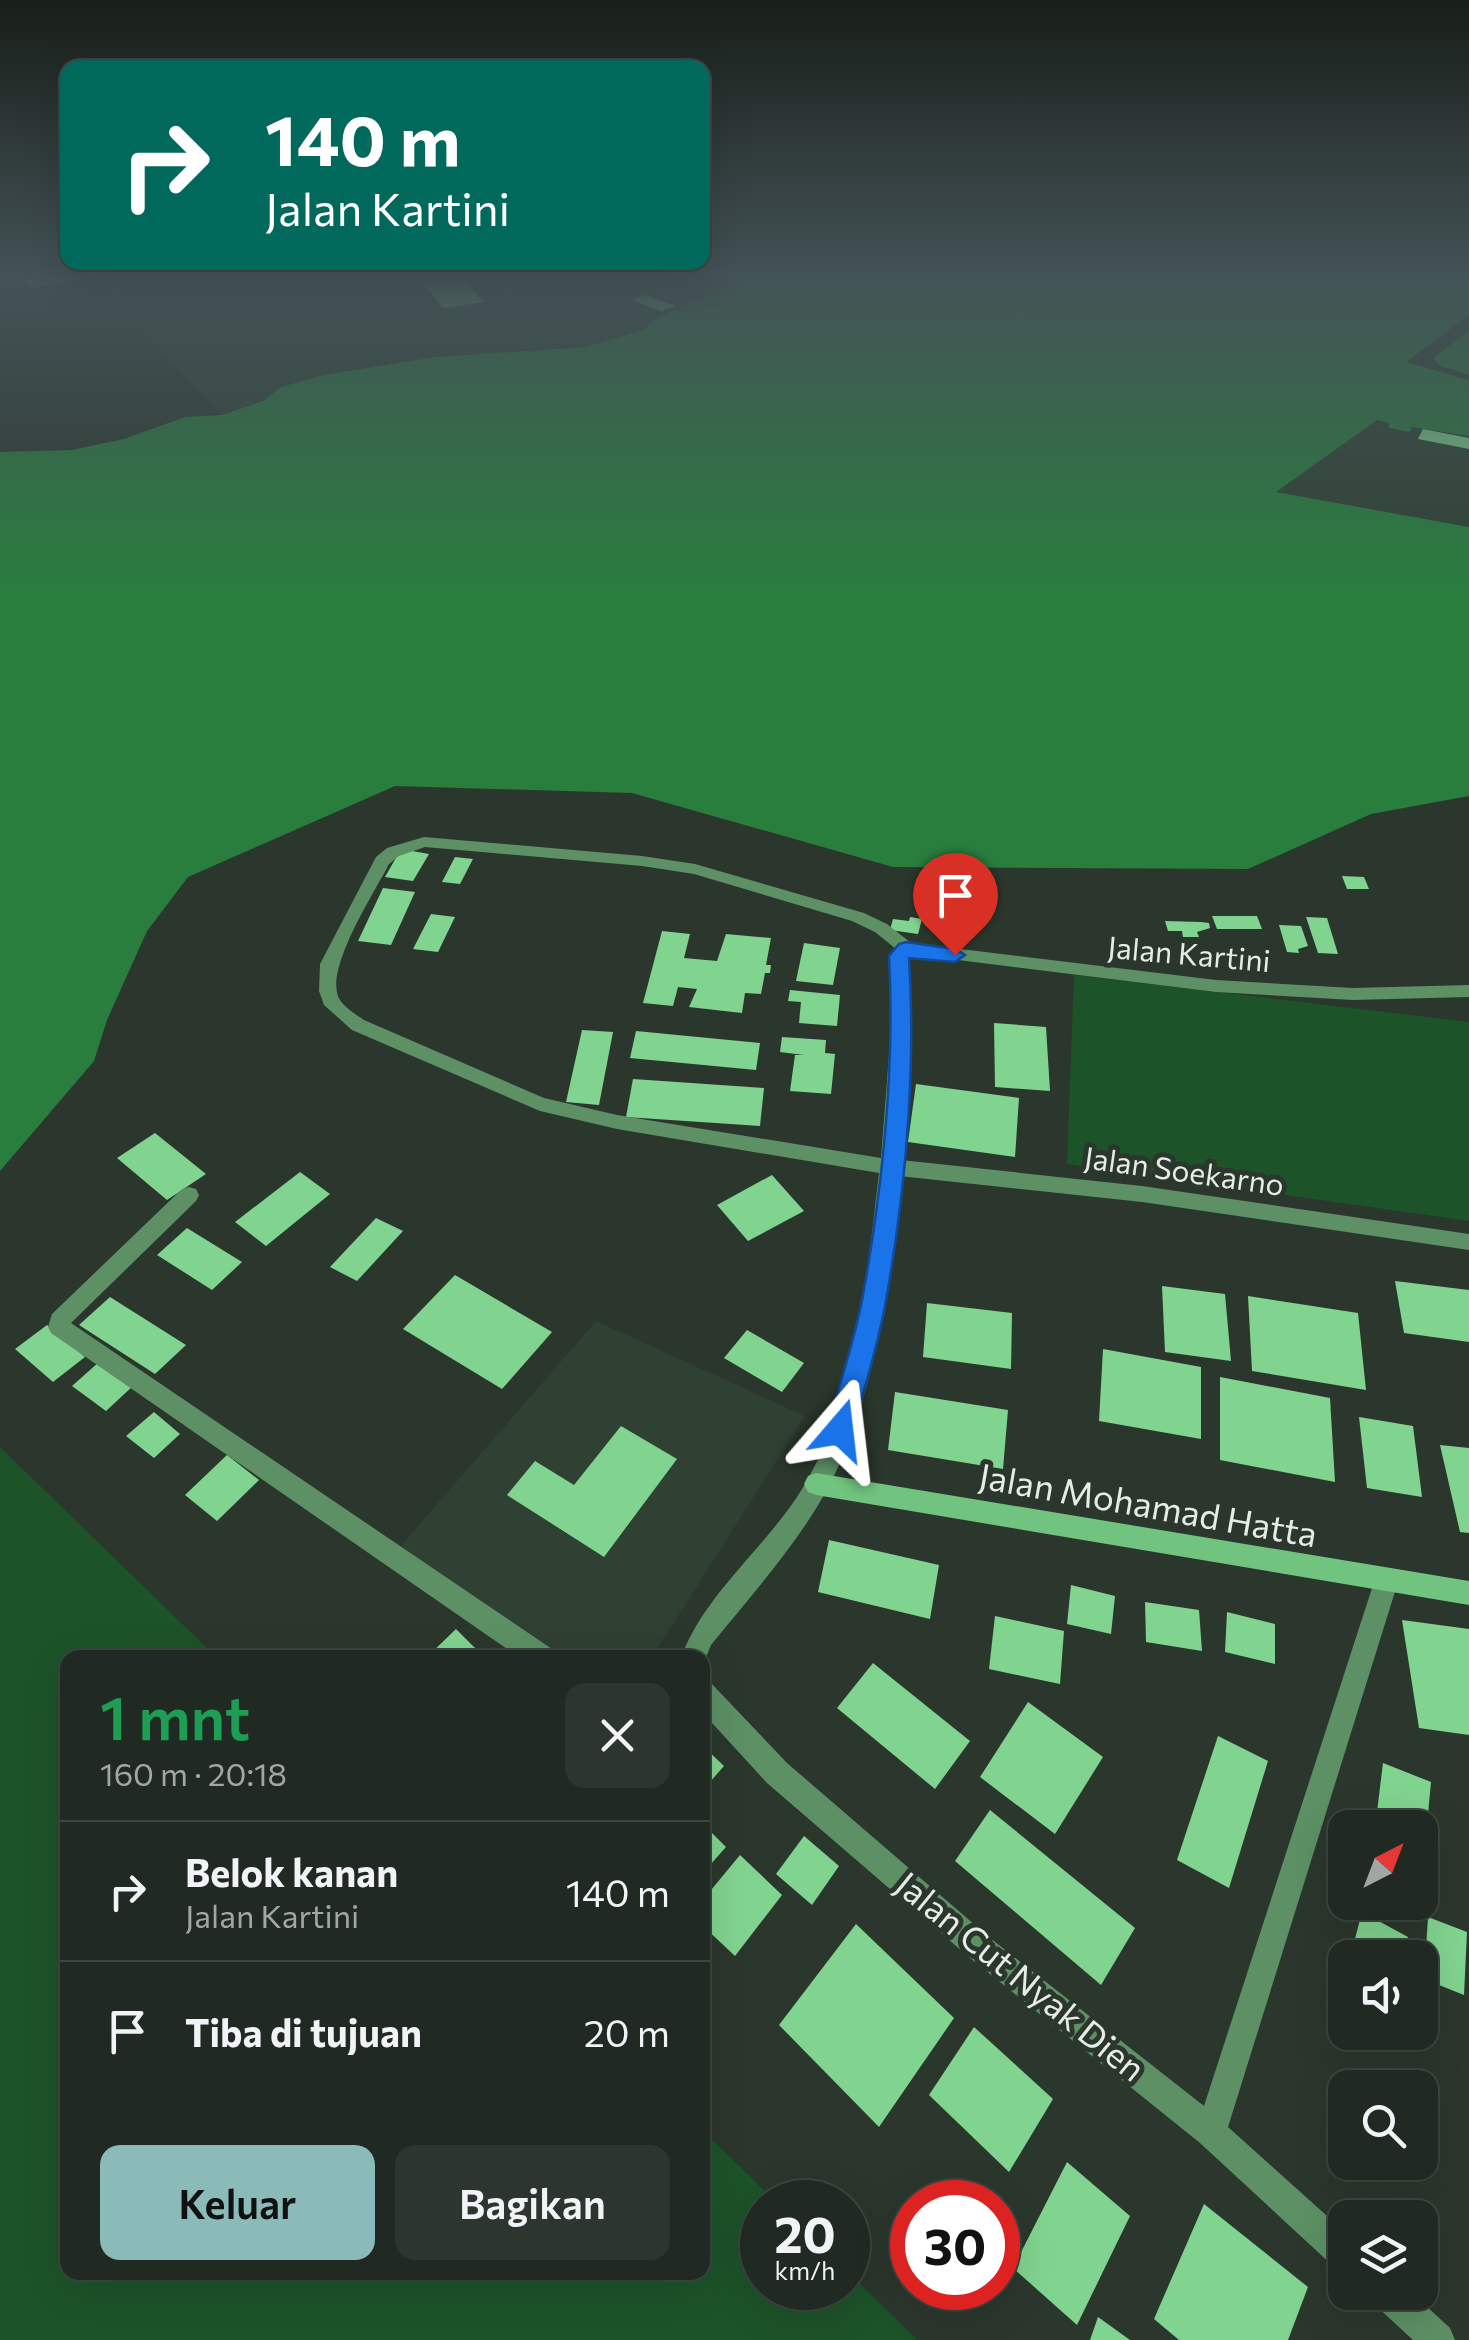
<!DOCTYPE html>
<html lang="id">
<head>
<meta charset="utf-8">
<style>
  :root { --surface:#202922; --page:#2d352f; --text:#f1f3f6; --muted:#a2a6a5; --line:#3d4540; --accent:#8bbbb9 }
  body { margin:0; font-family:Commissioner,sans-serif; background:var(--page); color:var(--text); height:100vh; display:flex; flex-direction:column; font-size:38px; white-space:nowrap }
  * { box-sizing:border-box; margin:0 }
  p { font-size:32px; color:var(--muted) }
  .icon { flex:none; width:55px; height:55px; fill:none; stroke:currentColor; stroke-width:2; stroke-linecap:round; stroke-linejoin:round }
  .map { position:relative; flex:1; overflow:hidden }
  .side { position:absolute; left:60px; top:1650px; width:650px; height:630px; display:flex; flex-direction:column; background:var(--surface); border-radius:20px; box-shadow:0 10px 40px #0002,0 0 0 2px var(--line) }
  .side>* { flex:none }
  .guide { position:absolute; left:60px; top:60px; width:650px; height:210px; border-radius:20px; box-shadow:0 10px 40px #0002,0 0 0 2px var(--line); background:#00695c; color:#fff; overflow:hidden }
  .needle { width:65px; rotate:42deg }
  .buttons { position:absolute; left:1328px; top:1810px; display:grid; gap:20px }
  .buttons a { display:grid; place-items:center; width:110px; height:110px; border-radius:20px; background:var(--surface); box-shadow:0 10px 40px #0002,0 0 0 2px var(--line); font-size:50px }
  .speed { position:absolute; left:740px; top:2180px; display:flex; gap:20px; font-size:50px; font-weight:700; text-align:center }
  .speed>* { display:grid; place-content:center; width:130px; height:130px; border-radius:50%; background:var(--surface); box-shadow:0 10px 40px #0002,0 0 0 2px var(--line); line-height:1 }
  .speed small { font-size:25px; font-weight:400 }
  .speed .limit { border:15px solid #d22; background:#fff; color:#111 }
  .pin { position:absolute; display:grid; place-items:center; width:85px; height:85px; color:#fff; margin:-102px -42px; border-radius:50% 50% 50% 0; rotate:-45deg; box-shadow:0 0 10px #0007 }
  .pin .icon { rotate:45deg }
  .me { position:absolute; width:110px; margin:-55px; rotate:17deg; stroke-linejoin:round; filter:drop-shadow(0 0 8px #0008) }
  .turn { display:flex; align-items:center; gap:35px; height:210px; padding:0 40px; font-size:45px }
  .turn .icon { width:130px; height:130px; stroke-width:2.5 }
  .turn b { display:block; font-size:70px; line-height:85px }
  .round { display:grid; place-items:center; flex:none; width:105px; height:105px; border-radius:20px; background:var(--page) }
  .overview { display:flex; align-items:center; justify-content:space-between; height:170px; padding:0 40px }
  h1 { font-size:60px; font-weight:600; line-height:75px; color:#1e9e55 }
  .action { display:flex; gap:20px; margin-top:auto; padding:20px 40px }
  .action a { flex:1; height:115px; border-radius:20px; background:var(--accent); color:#111; font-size:40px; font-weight:600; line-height:115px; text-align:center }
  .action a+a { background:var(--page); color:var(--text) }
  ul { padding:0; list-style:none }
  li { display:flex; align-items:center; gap:30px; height:140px; padding:0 40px; border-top:2px solid var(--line) }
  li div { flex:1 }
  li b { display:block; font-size:38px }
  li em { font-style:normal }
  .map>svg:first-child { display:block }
  .built { fill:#2f4132 }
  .green { fill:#1d5329 }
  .water { fill:#297e3e }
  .building { fill:#81d48f }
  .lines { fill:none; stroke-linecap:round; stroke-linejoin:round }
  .street { fill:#5d9065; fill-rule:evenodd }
  .secondary { fill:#71c47f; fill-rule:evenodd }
  .route { fill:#1a73e8; stroke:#114b97; stroke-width:2.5 }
  .labels { text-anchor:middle; stroke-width:10; stroke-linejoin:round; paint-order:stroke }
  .street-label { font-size:30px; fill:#e6ede7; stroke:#2b372d }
  .near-street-label { font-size:35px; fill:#e6ede7; stroke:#2b372d }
</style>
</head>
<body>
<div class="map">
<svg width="1469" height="2340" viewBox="0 0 1469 2340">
  <rect width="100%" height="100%" fill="#2b372d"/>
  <g class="built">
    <path d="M 88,274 L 762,274 L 620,338 L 586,347 L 435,357 L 324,375 L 282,387 L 263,401 L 222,415 Z"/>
    <path d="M 1469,315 L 1469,331 L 1433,358 L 1440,366 L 1469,375 L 1469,380 L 1406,362 Z"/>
    <path d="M 1377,420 L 1390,423 L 1389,428 L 1409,431 L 1411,427 L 1469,436 L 1469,527 L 1265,490 Z"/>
    <path d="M 596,1321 L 805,1416 L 652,1657 L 554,1657 L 399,1548 Z"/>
  </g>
  <g class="green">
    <path d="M 1074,975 L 1469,1022 L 1469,1221 L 1067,1164 Z"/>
    <path d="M 0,1447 L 216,1657 L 68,1658 L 68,2272 L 702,2272 L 703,2131 L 776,2202 L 762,2202 L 762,2288 L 848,2288 L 848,2272 L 917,2340 L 0,2340 Z"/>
  </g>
  <g class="water">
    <path d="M 762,274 L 1469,274 L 1469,315 L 1406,362 L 1469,380 L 1469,436 L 1412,427 L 1410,432 L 1389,428 L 1389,423 L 1377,420 L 1276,492 L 1469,527 L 1469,796 L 1371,814 L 1248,869 L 893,867 L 632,793 L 395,786 L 188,877 L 147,931 L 107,1020 L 94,1061 L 0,1171 L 0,452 L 72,450 L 124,439 L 185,417 L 222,415 L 263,401 L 281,387 L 324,375 L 435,357 L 586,347 L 642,330 L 661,316 Z"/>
    <path d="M 1469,331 L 1469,375 L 1440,366 L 1433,358 Z"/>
  </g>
  <g class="building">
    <path d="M 20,274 L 75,274 L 80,279 L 32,288 L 19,278 L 23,277 Z"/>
    <path d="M 415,274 L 459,274 L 484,302 L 443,308 Z"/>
    <path d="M 644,295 L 676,306 L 661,311 L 632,300 Z"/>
    <path d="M 1423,429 L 1469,438 L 1469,449 L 1418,439 Z"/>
    <path d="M 401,849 L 429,854 L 413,881 L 385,877 Z"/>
    <path d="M 455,857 L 473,859 L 460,884 L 442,882 Z"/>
    <path d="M 1342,876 L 1364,877 L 1369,889 L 1347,889 Z"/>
    <path d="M 383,888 L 415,892 L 391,945 L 358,941 Z"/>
    <path d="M 431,914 L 455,917 L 438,952 L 413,949 Z"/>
    <path d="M 1212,916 L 1257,916 L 1262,929 L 1217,929 Z"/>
    <path d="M 910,917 L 922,919 L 918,934 L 890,930 L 893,919 L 909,921 Z"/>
    <path d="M 1306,917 L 1327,918 L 1338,954 L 1318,953 Z"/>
    <path d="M 1165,921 L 1201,922 L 1209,923 L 1210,928 L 1197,932 L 1199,937 L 1183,937 L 1182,931 L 1168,931 Z"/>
    <path d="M 1279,925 L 1301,926 L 1308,946 L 1298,949 L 1299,953 L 1287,952 Z"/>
    <path d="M 662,931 L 690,934 L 684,958 L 717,961 L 726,934 L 771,938 L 766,965 L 771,965 L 770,973 L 765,973 L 761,994 L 745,993 L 742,1013 L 689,1007 L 697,989 L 678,987 L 673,1006 L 643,1003 Z"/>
    <path d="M 804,943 L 840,948 L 833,985 L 796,981 Z"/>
    <path d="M 790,990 L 840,995 L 837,1026 L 799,1023 L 801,1002 L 788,1001 Z"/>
    <path d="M 994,1023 L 1046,1027 L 1050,1091 L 995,1087 Z"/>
    <path d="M 582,1030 L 613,1032 L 599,1105 L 566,1102 Z"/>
    <path d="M 636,1031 L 760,1043 L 756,1070 L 630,1058 Z"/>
    <path d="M 782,1037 L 826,1040 L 825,1053 L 835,1054 L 831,1094 L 790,1091 L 795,1055 L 804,1055 L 780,1052 Z"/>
    <path d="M 633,1079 L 764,1088 L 760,1126 L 626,1117 Z"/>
    <path d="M 916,1084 L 1019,1098 L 1015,1157 L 908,1142 Z"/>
    <path d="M 155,1133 L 206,1174 L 167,1200 L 117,1158 Z"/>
    <path d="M 300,1172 L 330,1194 L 266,1246 L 235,1222 Z"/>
    <path d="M 772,1175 L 804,1211 L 748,1241 L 717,1205 Z"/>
    <path d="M 376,1218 L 403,1231 L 357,1281 L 330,1267 Z"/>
    <path d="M 187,1228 L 242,1262 L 212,1290 L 157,1255 Z"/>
    <path d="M 455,1275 L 552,1332 L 502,1389 L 403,1329 Z"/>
    <path d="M 1395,1281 L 1469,1290 L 1469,1342 L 1404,1333 Z"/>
    <path d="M 1162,1286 L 1225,1294 L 1231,1361 L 1165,1352 Z"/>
    <path d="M 1248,1296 L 1358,1313 L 1366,1390 L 1252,1371 Z"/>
    <path d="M 110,1297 L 186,1345 L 155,1374 L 79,1325 Z"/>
    <path d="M 927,1303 L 1012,1313 L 1011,1369 L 923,1357 Z"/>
    <path d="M 47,1325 L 85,1357 L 53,1382 L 15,1349 Z"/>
    <path d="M 747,1330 L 804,1363 L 782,1392 L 724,1358 Z"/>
    <path d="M 1103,1349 L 1201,1367 L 1201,1439 L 1099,1421 Z"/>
    <path d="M 99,1362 L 133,1386 L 106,1411 L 72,1386 Z"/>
    <path d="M 1220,1377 L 1330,1398 L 1335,1482 L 1220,1460 Z"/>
    <path d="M 895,1392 L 1008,1410 L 1003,1469 L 888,1450 Z"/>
    <path d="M 154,1412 L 180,1434 L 154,1458 L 126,1436 Z"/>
    <path d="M 1359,1417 L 1413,1426 L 1422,1497 L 1367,1488 Z"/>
    <path d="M 621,1426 L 677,1459 L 604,1557 L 507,1495 L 535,1461 L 574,1485 Z"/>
    <path d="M 1440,1445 L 1469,1448 L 1469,1533 L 1460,1532 Z"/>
    <path d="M 227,1455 L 259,1480 L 217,1521 L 185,1495 Z"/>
    <path d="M 829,1540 L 939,1565 L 930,1619 L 818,1592 Z"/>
    <path d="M 1071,1585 L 1115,1596 L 1111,1634 L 1067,1624 Z"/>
    <path d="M 1145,1602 L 1199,1610 L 1202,1651 L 1146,1642 Z"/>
    <path d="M 1227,1612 L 1275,1624 L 1275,1664 L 1225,1652 Z"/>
    <path d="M 995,1616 L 1064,1631 L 1060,1684 L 989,1669 Z"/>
    <path d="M 1402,1620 L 1469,1629 L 1469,1735 L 1419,1728 Z"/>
    <path d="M 456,1629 L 485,1658 L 426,1658 Z"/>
    <path d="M 873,1663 L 970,1741 L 935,1789 L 837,1708 Z"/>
    <path d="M 1028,1702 L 1103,1757 L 1055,1834 L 980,1777 Z"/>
    <path d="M 1218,1736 L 1268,1761 L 1229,1888 L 1177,1860 Z"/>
    <path d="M 702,1745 L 724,1766 L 702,1791 Z"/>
    <path d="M 1383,1763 L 1431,1782 L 1423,1867 L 1420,1828 L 1375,1828 Z"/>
    <path d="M 990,1810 L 1135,1928 L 1101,1985 L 955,1861 Z"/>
    <path d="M 702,1823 L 726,1847 L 702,1874 Z"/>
    <path d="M 804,1836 L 839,1866 L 812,1905 L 776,1874 Z"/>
    <path d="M 740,1855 L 782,1895 L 735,1956 L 702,1925 L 702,1901 Z"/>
    <path d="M 1362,1912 L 1408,1937 L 1403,1958 L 1350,1958 Z"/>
    <path d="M 1428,1917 L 1467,1932 L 1464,1995 L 1424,1979 Z"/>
    <path d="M 856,1924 L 954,2018 L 879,2127 L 779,2025 Z"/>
    <path d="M 974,2027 L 1053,2099 L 1009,2172 L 929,2095 Z"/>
    <path d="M 1067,2162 L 1130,2216 L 1077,2325 L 1013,2268 Z"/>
    <path d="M 1204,2204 L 1308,2287 L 1288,2340 L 1179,2340 L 1154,2319 Z"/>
    <path d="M 1098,2317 L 1130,2340 L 1090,2340 Z"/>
  </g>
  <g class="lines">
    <g class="street">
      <path d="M 424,837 L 642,856 L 695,864 L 864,913 L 887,924 L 911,943 L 1216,980 L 1353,988 L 1469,985 L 1469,997 L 1353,1000 L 1216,992 L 910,954 L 908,958 L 909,1042 L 901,1160 L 1142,1186 L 1469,1234 L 1469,1250 L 1142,1202 L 899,1176 C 888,1279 878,1392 829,1486 C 798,1544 752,1594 711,1645 L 702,1667 L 702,1658 L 681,1658 C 702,1598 762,1550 797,1497 C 858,1404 866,1280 879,1173 L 617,1129 L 540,1111 L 352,1030 L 324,1005 L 319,991 L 320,964 L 376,857 L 387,848 ZM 425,847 L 642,866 L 694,874 L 852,921 L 875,932 L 896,949 L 890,957 L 890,1042 L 881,1158 L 617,1115 L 544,1098 L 364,1020 C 357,1015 345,1008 340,1000 C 322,972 375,892 389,864 L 399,856 Z"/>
      <path d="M 189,1187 L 196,1189 L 199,1195 L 196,1201 L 71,1323 L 552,1649 L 556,1658 L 520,1658 L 51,1333 L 48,1327 L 52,1314 L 182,1189 Z"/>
      <path d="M 1386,1570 L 1395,1574 L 1398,1582 L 1228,2127 L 1345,2232 L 1345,2270 L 1333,2266 L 1200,2143 L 970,1958 L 767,1783 L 702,1712 L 702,1679 L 711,1683 L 787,1763 L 990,1938 L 1204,2106 L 1374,1582 L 1377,1574 Z"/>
      <path d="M 1370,2292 L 1411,2292 L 1450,2328 L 1455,2340 L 1413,2340 L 1374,2304 Z"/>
    </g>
    <path class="secondary" d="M 816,1473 L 1469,1581 L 1469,1605 L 816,1495 L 808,1492 L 804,1484 L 808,1476 Z"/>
  </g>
  <linearGradient id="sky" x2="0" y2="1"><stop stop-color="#181e19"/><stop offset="0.46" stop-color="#445357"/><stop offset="1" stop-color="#445357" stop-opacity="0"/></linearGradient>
  <rect width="1469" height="601" fill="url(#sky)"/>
  <path class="route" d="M 906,942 L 955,949 L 965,955 L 955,962 L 909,958 C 916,1069 906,1185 887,1295 C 880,1340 865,1385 853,1430 L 850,1438 L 840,1441 L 831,1438 L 827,1430 C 839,1385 855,1340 863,1295 C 883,1184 895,1069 889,956 L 899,944 Z"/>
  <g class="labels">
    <g class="street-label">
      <text transform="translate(1189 955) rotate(5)" y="10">Jalan Kartini</text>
      <text transform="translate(1184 1172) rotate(8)" y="10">Jalan Soekarno</text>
    </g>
    <g class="near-street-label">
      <text transform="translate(1148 1506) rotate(10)" y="12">Jalan Mohamad Hatta</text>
      <text transform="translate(1020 1977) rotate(39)" y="12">Jalan Cut Nyak Dien</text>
    </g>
  </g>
</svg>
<div class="buttons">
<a><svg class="needle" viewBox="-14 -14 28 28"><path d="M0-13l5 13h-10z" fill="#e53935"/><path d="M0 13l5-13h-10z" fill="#a2a6a5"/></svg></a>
<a><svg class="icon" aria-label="sound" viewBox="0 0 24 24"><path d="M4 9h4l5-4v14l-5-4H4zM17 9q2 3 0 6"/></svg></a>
<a><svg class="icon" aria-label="search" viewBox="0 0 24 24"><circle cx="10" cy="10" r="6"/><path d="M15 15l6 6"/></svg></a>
<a><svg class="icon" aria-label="layers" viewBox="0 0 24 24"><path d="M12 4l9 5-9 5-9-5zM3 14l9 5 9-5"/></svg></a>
</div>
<div class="speed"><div>20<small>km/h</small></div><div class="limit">30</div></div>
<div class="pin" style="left:955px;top:955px;background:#d93025"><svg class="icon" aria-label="arrive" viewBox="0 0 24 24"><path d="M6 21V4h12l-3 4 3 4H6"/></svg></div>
<svg class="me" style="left:840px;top:1430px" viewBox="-20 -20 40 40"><path d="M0-17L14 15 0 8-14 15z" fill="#1a73e8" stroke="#fff" stroke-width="4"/></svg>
<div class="guide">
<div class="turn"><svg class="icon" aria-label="right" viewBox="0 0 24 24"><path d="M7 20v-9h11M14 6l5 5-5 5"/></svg><div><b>140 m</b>Jalan Kartini</div></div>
</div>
<section class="side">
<div class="overview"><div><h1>1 mnt</h1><p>160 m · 20:18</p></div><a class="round"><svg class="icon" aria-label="close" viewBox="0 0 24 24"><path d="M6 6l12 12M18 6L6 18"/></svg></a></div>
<ul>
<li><svg class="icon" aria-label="right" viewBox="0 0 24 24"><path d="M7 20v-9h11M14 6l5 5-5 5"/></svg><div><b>Belok kanan</b><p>Jalan Kartini</p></div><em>140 m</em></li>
<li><svg class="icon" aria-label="arrive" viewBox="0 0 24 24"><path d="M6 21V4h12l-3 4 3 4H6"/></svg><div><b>Tiba di tujuan</b></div><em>20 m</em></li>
</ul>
<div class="action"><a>Keluar</a><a>Bagikan</a></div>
</section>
</div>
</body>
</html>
